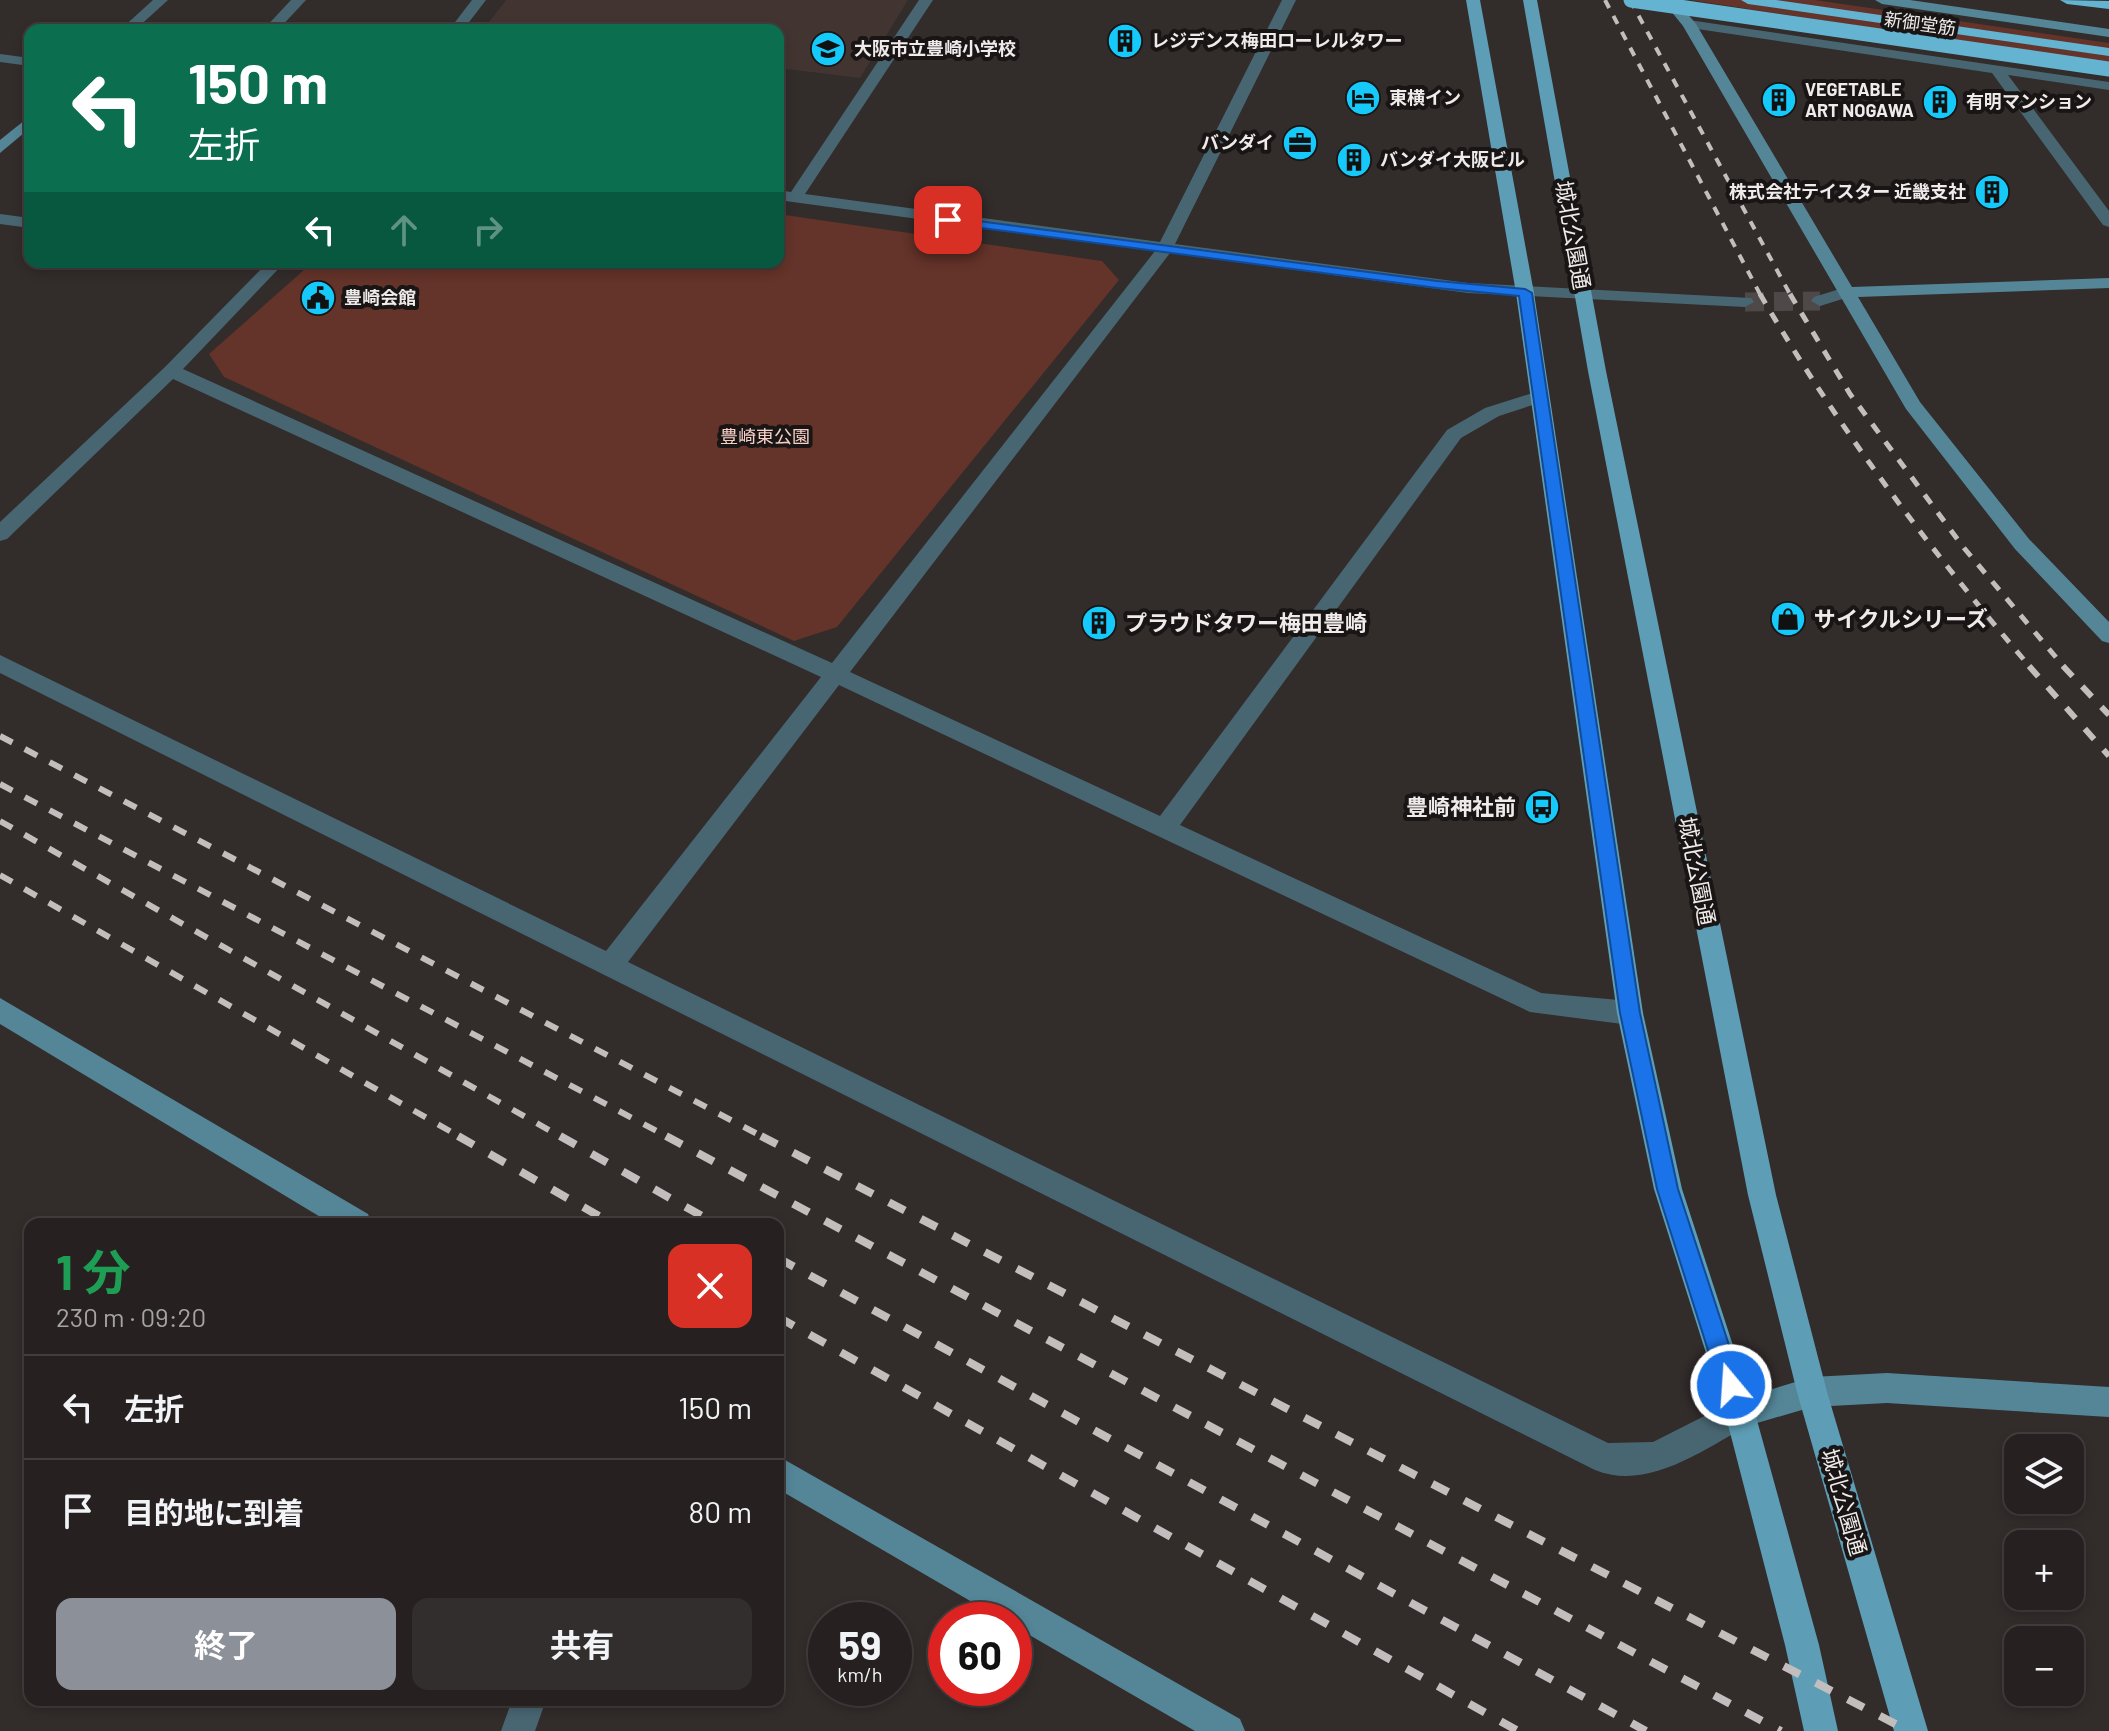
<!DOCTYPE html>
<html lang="ja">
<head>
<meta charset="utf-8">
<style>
  :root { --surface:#262120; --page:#322e2d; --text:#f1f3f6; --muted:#a4a3a5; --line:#423e3e; --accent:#8c9099 }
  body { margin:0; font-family:Barlow,"Noto Sans JP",sans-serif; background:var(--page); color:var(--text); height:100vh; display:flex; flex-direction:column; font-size:30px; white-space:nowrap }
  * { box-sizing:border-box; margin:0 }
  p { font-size:26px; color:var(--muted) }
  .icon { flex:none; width:44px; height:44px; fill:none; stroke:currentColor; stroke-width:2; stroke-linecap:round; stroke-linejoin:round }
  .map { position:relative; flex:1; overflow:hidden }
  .panel { position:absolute; left:24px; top:1218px; width:760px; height:488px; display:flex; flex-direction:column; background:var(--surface); border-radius:16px; box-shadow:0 4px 12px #0003,0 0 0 2px var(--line) }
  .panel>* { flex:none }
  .hud { position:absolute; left:24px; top:24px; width:760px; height:244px; border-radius:16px; box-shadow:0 4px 12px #0003,0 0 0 2px var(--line); background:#0b6e4f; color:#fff; overflow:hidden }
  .buttons { position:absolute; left:2004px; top:1434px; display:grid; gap:16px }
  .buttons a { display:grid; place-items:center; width:80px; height:80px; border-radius:16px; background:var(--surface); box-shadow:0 4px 12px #0003,0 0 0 2px var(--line); font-size:40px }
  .speed { position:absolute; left:808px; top:1602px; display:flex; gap:16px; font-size:40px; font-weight:700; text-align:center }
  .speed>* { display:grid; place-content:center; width:104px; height:104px; border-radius:50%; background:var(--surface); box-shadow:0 4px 12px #0003,0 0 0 2px var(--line); line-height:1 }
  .speed small { font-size:20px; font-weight:400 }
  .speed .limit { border:12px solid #d22; background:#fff; color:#111 }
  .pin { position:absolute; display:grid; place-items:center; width:68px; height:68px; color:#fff; margin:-34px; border-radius:16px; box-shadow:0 4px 12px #0006 }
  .me { position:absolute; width:88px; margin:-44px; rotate:342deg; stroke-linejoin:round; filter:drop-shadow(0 0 6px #0008) }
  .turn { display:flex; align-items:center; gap:28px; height:168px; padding:0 32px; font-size:36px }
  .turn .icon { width:104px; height:104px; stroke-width:2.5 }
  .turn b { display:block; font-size:56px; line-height:68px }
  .lanes { display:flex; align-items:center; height:76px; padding:0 32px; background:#0003; justify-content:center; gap:40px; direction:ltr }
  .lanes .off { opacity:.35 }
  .round { display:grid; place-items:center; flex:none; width:84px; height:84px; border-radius:16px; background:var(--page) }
  .headline { display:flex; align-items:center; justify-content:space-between; height:136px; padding:0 32px }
  h1 { font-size:48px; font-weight:700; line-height:60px; color:#1e9e55 }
  .primary-button { display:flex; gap:16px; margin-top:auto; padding:16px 32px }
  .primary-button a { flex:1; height:92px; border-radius:16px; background:var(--accent); color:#fff; font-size:32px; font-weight:700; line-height:92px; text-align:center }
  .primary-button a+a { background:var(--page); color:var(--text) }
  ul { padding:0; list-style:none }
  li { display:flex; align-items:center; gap:24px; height:104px; padding:0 32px; border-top:2px solid var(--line) }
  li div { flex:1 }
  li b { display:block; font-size:30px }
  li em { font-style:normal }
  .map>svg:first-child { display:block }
  .built { fill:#413431 }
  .green { fill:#643329 }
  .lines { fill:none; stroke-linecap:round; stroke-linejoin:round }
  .street-tunnel { stroke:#4e4948; stroke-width:19; stroke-dasharray:19 10; stroke-linecap:butt }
  .street { fill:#486672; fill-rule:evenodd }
  .secondary { fill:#548698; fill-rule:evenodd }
  .primary { fill:#5d9eb6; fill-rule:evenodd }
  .highway { fill:#64b3d0; fill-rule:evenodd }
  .rail-far3 { stroke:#c2bebd; stroke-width:4; stroke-dasharray:9 9; stroke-linecap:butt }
  .rail-far2 { stroke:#c2bebd; stroke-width:5; stroke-dasharray:11 11; stroke-linecap:butt }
  .rail-far1 { stroke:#c2bebd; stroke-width:6; stroke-dasharray:14 14; stroke-linecap:butt }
  .rail { stroke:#c2bebd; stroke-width:8; stroke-dasharray:18 18; stroke-linecap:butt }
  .highway-bridge { stroke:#64b3d0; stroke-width:15 }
  .route { fill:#1a73e8; stroke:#114b97; stroke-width:2 }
  .labels { text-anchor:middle; stroke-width:8; stroke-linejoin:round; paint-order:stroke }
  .far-street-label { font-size:18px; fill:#efebeb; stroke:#181514 }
  .far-poi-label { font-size:18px; font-weight:bold; fill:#efebeb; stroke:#181514; text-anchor:start }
  .far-park-label { font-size:18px; fill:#f8cfc6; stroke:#181514 }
  .street-label { font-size:22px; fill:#efebeb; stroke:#181514 }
  .poi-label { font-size:22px; font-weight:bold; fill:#efebeb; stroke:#181514; text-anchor:start }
</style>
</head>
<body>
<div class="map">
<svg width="2109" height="1731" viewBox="0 0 2109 1731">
  <rect width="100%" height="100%" fill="#322c2b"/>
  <path class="built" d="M 506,0 L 908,0 L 860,78 L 778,68 L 778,30 L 483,30 Z"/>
  <g class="green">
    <path d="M 1690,0 L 1815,0 L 2109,43 L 2109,64 Z"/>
    <path d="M 778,214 L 1102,261 L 1119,280 L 837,627 L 794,641 L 224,377 L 209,354 L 313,262 L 778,262 Z"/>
  </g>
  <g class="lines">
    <path class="street-tunnel" d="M 1745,302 L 1820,301"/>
    <g class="street">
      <path d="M 153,0 L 168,0 L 135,30 L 120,30 Z"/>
      <path d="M 291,0 L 306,0 L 278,30 L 263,30 Z"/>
      <path d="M 472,0 L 486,0 L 463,30 L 449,30 Z"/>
      <path d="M 919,0 L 933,0 L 805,194 L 1160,242 L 1282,0 L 1296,0 L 1175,244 L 1468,283 L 1751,298 L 1754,302 L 1745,307 L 1468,293 L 1170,253 L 850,672 L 1160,816 L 1447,430 L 1485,408 L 1539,391 L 1545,393 L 1548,397 L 1545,401 L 1499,416 L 1461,438 L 1180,825 L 1541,993 L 1630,1001 L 1639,1005 L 1643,1013 L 1639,1021 L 1630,1025 L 1530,1012 L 839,685 L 628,962 L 1608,1443 L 1653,1442 L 1740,1398 L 1751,1402 L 1755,1413 L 1751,1424 C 1705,1448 1649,1492 1595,1470 L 0,673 L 0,655 L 606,951 L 821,677 L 173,379 L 7,539 L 0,541 L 0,522 L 165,367 L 268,262 L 285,262 L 183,369 L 832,663 L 1155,251 L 778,200 L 778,190 L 791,192 Z"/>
      <path d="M 1689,20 L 2109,82 L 2109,90 L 2008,75 L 2109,211 L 2109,227 L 2103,225 L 1992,73 L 1684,27 L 1684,21 Z"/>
      <path d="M 0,54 L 30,58 L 30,66 L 0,62 Z"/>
      <path d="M 0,214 L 30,218 L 30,228 L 0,224 Z"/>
      <path d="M 1846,287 L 1855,292 L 1852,296 L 1820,306 L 1811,301 L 1814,297 Z"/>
      <path d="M 512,1700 L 546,1700 L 535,1731 L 501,1731 Z"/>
    </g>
    <g class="secondary">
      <path d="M 1662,0 L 1676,0 L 1696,24 L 1852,287 L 2109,278 L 2109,288 L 1858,297 L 1920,402 L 2029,539 L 2109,622 L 2109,643 L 2102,641 L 2015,549 L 1906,409 L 1683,26 Z"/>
      <path d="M 1875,0 L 1910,0 L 2109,29 L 2109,37 L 1882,4 Z"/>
      <path d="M 30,116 L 30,128 L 0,153 L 0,140 Z"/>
      <path d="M 0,998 L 368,1214 L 372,1224 L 332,1224 L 0,1024 Z"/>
      <path d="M 1887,1373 L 2109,1387 L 2109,1417 L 1887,1403 L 1812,1407 L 1740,1428 L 1729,1424 L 1725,1413 L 1729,1402 L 1812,1377 Z"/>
      <path d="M 778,1456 L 1240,1719 L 1245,1731 L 1195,1731 L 1014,1626 L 1014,1620 L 1003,1620 L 778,1489 Z"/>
    </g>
    <g class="primary">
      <path d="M 1466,0 L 1480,0 L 1534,293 L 1643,1013 L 1682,1189 L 1755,1413 L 1819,1645 L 1838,1731 L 1804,1731 L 1785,1645 L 1725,1413 L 1654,1189 L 1617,1013 L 1516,293 Z"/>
      <path d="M 1523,0 L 1537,0 L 1606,371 L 1776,1195 L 1827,1392 L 1928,1731 L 1894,1731 L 1797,1392 L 1748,1195 L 1588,371 Z"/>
    </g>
    <g class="highway">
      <path d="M 1741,0 L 1776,0 L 2109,48 L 2109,56 L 1748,4 Z"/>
      <path d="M 2060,0 L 2109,1 L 2109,9 L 2067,4 Z"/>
    </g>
    <g class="rail-far3">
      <path d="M 1605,0 L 1761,296"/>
      <path d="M 1630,0 L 1791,296"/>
    </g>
    <g class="rail-far2">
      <path d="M 1760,294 C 1838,428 1930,550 2031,668"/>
      <path d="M 1790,294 L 1850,394 L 1964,548 L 2065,668"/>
    </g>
    <g class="rail-far1">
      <path d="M 2029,666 L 2109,756"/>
      <path d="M 2063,666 L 2109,715"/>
      <path d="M 0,736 L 765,1138"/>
      <path d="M 0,784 L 670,1138"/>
      <path d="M 0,821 L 563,1138"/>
      <path d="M 0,875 L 462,1138"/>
    </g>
    <g class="rail">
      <path d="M 458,1136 L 613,1224"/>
      <path d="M 560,1136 L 716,1224"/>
      <path d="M 666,1136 L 1781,1731"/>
      <path d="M 761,1136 L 1909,1731"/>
      <path d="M 778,1258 L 1646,1731"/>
      <path d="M 778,1317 L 1518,1731"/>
    </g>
    <path class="highway-bridge" d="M 1631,0 L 2109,69"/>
  </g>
  <path class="route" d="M 948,217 L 1437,281 L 1525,289 L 1532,293 L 1640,1013 L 1678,1189 L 1742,1385 L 1739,1393 L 1731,1396 L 1723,1393 L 1719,1385 L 1657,1189 L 1620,1013 L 1519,296 L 1437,288 L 944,223 L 942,220 Z"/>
  <defs>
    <g id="building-disc" transform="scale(1.8)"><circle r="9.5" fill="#15cafb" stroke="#181514"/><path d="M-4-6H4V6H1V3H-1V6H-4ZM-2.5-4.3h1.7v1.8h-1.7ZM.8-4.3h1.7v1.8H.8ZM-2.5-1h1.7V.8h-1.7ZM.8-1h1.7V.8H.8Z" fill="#111"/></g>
    <g id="school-disc" transform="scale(1.8)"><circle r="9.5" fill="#15cafb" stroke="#181514"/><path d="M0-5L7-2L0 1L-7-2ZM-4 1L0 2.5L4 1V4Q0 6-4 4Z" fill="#111"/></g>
    <g id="hotel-disc" transform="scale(1.8)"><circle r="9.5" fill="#15cafb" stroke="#181514"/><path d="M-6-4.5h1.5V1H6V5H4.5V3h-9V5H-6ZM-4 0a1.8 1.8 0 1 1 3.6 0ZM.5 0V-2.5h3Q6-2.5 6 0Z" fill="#111"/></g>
    <g id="office-disc" transform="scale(1.8)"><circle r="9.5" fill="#15cafb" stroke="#181514"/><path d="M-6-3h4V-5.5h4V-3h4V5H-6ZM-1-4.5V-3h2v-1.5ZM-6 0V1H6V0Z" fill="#111"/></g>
    <g id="civic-disc" transform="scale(1.8)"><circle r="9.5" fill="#15cafb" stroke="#181514"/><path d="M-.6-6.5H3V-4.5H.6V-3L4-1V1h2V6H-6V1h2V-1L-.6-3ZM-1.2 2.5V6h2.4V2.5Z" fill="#111"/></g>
    <g id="shop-disc" transform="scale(1.8)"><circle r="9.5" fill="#15cafb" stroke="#181514"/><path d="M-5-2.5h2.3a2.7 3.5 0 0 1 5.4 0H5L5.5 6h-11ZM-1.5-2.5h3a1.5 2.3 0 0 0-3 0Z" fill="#111"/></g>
    <g id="bus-disc" transform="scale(1.8)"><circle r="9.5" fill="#15cafb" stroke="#181514"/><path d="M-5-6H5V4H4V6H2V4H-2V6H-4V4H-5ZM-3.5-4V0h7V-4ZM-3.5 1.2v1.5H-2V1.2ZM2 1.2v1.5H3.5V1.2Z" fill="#111"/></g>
  </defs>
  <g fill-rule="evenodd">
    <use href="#building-disc" x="1125" y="41"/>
    <use href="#school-disc" x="828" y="49"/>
    <use href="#hotel-disc" x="1363" y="98"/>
    <use href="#building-disc" x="1779" y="100"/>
    <use href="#building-disc" x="1940" y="102"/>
    <use href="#office-disc" x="1300" y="143"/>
    <use href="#building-disc" x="1354" y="160"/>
    <use href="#building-disc" x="1992" y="192"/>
    <use href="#civic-disc" x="318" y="298"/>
    <use href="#shop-disc" x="1788" y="619"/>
    <use href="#building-disc" x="1099" y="623"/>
    <use href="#bus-disc" x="1542" y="807"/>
  </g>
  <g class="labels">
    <g class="far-street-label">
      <text transform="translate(1920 24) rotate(8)" y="6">新御堂筋</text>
    </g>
    <g class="far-poi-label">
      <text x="1151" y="47">レジデンス梅田ローレルタワー</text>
      <text x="854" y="55">大阪市立豊崎小学校</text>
      <text x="1805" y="96">VEGETABLE<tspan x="1805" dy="21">ART NOGAWA</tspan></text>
      <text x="1389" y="104">東横イン</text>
      <text x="1966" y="108">有明マンション</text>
      <text x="1274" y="149" text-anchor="end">バンダイ</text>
      <text x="1380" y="166">バンダイ大阪ビル</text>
      <text x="1966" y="198" text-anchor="end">株式会社テイスター 近畿支社</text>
      <text x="344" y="304">豊崎会館</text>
    </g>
    <g class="far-park-label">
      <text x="765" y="443">豊崎東公園</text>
    </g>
    <g class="street-label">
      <text transform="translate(1573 235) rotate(80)" y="8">城北公園通</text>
      <text transform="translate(1697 871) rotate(79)" y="8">城北公園通</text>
      <text transform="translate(1844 1502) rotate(74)" y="8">城北公園通</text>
    </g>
    <g class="poi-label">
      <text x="1814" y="627">サイクルシリーズ</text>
      <text x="1125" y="631">プラウドタワー梅田豊崎</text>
      <text x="1516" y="815" text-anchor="end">豊崎神社前</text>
    </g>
  </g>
</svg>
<div class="buttons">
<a><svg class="icon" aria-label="layers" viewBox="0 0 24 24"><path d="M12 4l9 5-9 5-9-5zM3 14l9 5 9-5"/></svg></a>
<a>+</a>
<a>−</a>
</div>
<div class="speed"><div>59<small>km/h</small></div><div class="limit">60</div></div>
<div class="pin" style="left:948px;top:220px;background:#d93025"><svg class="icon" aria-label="arrive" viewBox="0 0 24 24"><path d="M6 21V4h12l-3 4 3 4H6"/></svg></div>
<svg class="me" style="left:1731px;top:1385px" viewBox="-20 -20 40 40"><circle r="17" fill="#1a73e8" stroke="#fff" stroke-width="3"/><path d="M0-11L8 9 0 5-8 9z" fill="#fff"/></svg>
<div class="hud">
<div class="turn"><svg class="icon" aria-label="left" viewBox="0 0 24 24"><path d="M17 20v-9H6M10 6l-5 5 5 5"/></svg><div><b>150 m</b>左折</div></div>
<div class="lanes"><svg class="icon" aria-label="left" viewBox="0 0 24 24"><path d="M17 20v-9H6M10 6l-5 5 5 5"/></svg><svg class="icon off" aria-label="ahead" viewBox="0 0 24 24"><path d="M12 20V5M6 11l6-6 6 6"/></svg><svg class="icon off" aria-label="right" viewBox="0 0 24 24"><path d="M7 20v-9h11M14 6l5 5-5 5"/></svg></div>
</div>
<section class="panel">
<div class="headline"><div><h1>1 分</h1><p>230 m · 09:20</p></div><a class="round" style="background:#d93025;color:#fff"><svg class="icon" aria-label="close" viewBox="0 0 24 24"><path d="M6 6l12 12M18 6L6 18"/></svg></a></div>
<ul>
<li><svg class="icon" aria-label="left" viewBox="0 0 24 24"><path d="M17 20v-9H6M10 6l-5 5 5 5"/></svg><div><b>左折</b></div><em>150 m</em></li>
<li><svg class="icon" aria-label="arrive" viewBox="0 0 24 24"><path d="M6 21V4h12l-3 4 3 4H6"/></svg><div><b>目的地に到着</b></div><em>80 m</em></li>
</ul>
<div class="primary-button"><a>終了</a><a>共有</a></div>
</section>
</div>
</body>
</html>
